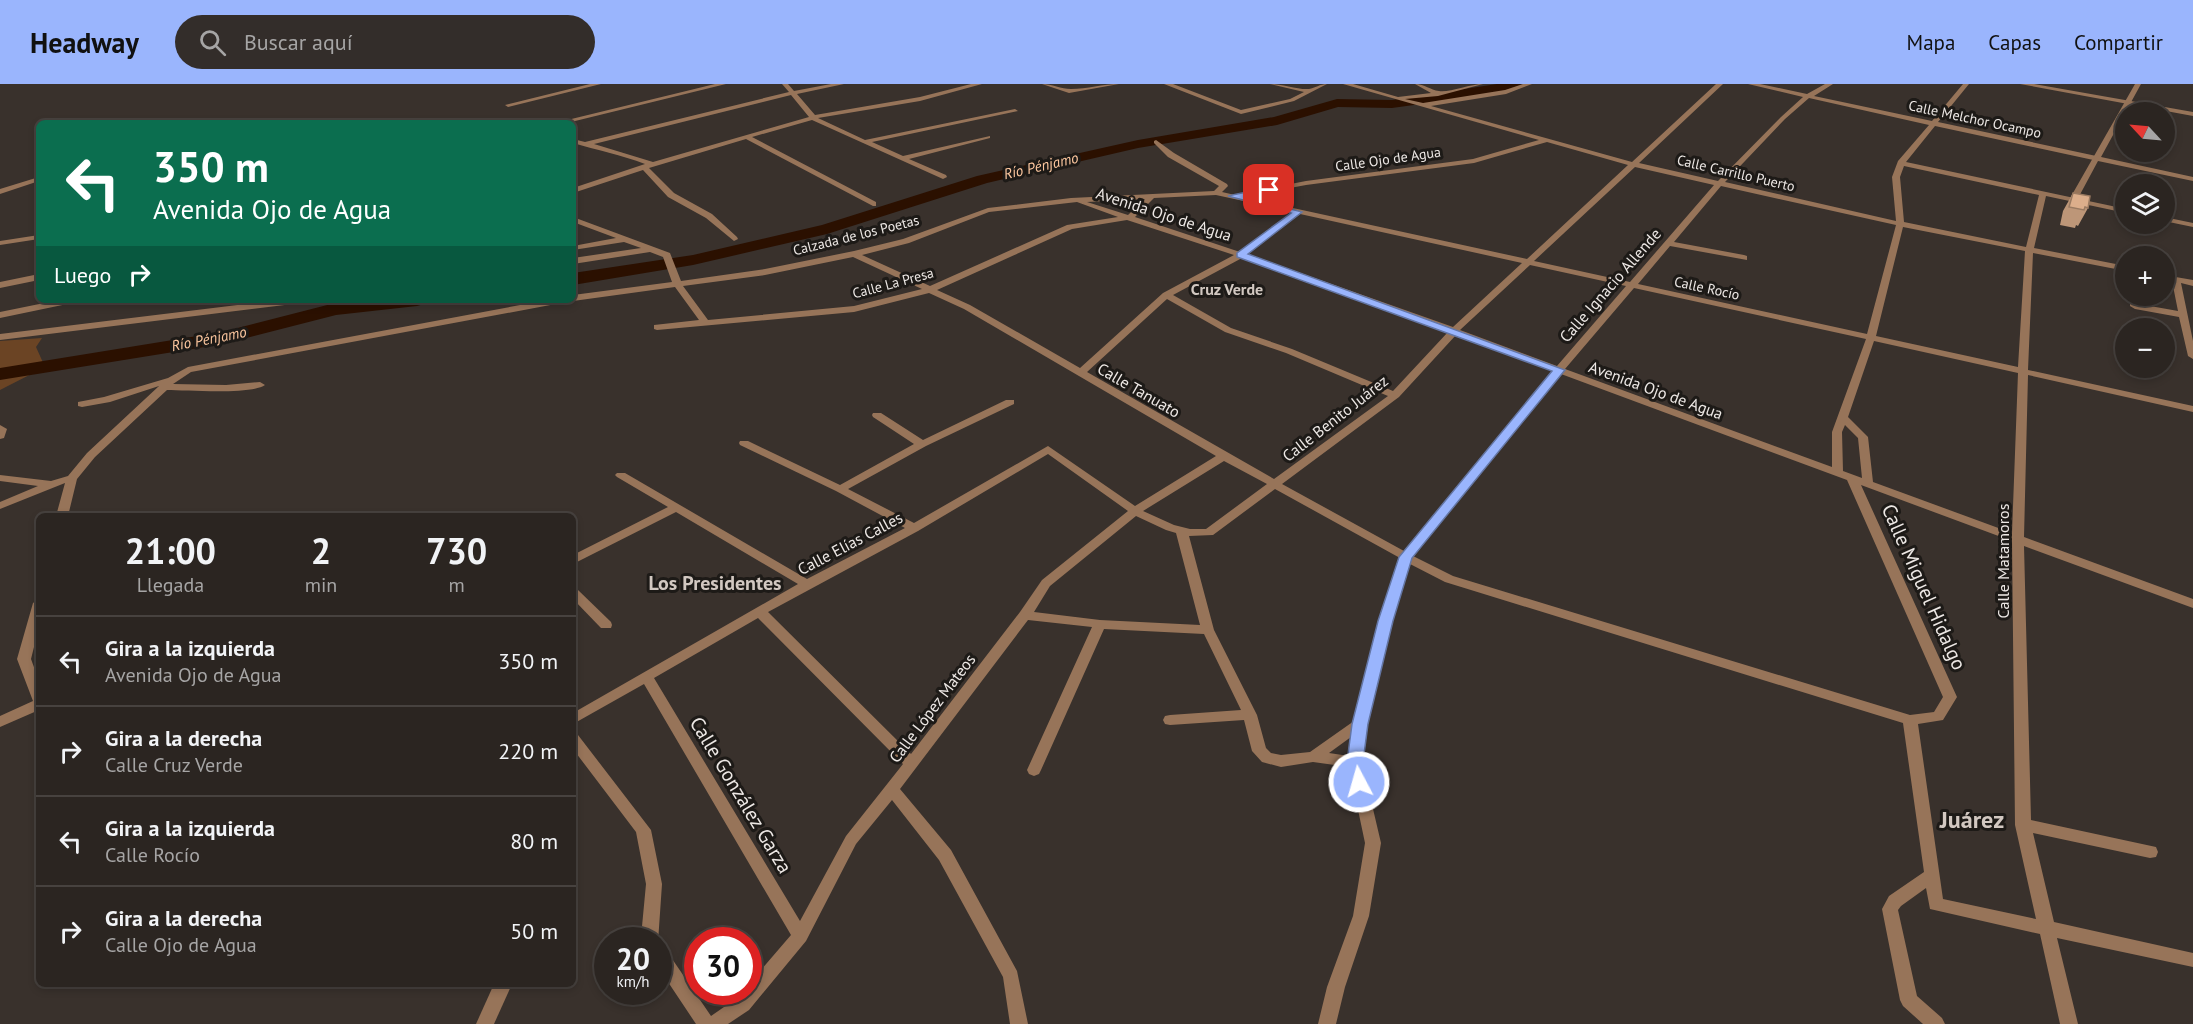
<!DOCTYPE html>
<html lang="es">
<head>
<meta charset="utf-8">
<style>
  :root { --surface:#2b2521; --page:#332d2a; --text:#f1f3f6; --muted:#a6a5a5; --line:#47423f; --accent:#9ab5fd }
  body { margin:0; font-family:"PT Sans",sans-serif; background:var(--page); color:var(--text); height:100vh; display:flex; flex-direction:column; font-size:22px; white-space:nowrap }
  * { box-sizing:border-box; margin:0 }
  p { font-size:20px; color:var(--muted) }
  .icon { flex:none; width:33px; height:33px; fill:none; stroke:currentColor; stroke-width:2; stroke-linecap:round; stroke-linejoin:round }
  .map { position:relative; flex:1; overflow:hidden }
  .panel { position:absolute; left:36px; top:429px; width:540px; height:474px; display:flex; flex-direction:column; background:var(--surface); border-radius:9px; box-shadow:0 3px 9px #0003,0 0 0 2px var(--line) }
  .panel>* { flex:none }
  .banner { position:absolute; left:36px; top:36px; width:540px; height:183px; border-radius:9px; box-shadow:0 3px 9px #0003,0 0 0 2px var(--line); background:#0b6e4f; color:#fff; overflow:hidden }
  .needle { width:39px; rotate:296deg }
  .buttons { position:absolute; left:2115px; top:18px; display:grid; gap:12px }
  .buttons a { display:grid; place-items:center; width:60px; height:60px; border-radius:50%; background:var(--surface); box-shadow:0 3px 9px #0003,0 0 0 2px var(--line); font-size:30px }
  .speed { position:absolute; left:594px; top:843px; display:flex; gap:12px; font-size:30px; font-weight:700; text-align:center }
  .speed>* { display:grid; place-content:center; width:78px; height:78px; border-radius:50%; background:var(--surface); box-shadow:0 3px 9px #0003,0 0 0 2px var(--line); line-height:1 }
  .speed small { font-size:15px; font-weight:400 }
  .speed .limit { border:9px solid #d22; background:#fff; color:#111 }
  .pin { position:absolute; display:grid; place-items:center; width:51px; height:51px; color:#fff; margin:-26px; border-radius:12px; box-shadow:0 3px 9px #0006 }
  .me { position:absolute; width:66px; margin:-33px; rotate:354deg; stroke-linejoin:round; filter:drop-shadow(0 0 4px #0008) }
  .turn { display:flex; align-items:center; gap:21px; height:126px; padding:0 18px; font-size:27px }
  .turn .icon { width:78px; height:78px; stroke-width:2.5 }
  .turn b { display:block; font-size:42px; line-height:51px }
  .then { display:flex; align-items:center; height:57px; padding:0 18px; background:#0003; gap:12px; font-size:22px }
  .eta { display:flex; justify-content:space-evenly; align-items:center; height:102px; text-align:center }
  .eta b { font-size:36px; font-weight:700; line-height:42px }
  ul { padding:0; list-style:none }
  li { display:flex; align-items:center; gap:18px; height:90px; padding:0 18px; border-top:2px solid var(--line) }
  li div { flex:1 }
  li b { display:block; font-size:22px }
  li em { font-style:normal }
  header { display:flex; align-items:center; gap:36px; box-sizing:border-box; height:84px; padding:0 30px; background:var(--accent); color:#111 }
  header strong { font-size:28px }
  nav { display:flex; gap:33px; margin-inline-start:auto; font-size:21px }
  .search { width:420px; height:54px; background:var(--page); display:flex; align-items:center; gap:15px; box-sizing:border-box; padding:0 21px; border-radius:33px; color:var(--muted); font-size:22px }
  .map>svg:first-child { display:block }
  .green { fill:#6b4424 }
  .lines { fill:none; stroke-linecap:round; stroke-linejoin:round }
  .river { fill:#2b1000; fill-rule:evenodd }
  .minor { fill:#977459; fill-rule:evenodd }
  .tertiary { fill:#977459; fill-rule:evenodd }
  .wall { fill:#bd9678 }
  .building { fill:#dcae8b; stroke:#9a7a61; stroke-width:1.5 }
  .route { fill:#9ab5fd; stroke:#6476a4; stroke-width:1.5 }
  .labels { text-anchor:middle; stroke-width:6; stroke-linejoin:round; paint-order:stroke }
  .far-street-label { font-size:14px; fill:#ede8e5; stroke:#1d1a17 }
  .far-water-label { font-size:15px; font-style:italic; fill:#fdc79f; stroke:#1d1a17 }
  .street-label { font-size:16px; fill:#ede8e5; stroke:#1d1a17 }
  .far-quarter-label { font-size:16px; font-weight:bold; fill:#d2c8c1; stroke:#1d1a17 }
  .quarter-label { font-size:20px; font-weight:bold; fill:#d2c8c1; stroke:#1d1a17 }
  .near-street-label { font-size:20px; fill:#ede8e5; stroke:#1d1a17 }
  .near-quarter-label { font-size:24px; font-weight:bold; fill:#d2c8c1; stroke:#1d1a17 }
</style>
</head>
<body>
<header>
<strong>Headway</strong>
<div class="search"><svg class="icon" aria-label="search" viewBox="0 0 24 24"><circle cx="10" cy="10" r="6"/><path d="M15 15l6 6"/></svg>Buscar aquí</div>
<nav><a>Mapa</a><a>Capas</a><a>Compartir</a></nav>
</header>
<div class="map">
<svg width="2193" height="940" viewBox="0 0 2193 940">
  <rect width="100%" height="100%" fill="#39312c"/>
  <path class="green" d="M 42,254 L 36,263 L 45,283 L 0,306 L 0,257 Z"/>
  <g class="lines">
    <g class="river">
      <path d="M 1497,0 L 1522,0 L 1520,3 L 1479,12 L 1392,24 L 1338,23 L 1277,41 L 1138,64 L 987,99 L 827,150 L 693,181 L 573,201 L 573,189 L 693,171 L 822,141 L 977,92 L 1138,56 L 1274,33 L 1337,15 L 1392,16 Z"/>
      <path d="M 365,216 L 426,216 L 424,220 L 417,222 L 336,231 L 223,260 L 0,296 L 0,284 L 222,248 L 335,219 Z"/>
    </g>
    <g class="minor">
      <path d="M 590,0 L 601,0 L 508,23 L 505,21 Z"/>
      <path d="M 715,0 L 726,0 L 567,39 L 555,39 Z"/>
      <path d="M 782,0 L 788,0 L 794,7 L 831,0 L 844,0 L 797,10 L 815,31 L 920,13 L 971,0 L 982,0 L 920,17 L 818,34 L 865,56 L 1015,25 L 1018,27 L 872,58 L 903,72 L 990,52 L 990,54 L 909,75 L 946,91 L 947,93 L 943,95 L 812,36 L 752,53 L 876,118 L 876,122 L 873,122 L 746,55 L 649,84 L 674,109 L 712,130 L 737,153 L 738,155 L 734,157 L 706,134 L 668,113 L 643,86 L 573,109 L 573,104 L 645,80 C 622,71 596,66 573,59 L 573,55 L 585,58 L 789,8 ZM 791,11 L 809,33 L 653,78 L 594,60 Z"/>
      <path d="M 1042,0 C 1052,0 1061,5 1071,5 C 1087,5 1103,0 1119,0 L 1069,9 Z"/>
      <path d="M 1164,0 L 1173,0 L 1241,26 L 1290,15 L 1304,8 L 1270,0 C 1282,0 1299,6 1309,5 C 1315,4 1320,0 1327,0 L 1294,17 L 1241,30 Z"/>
      <path d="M 1343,0 L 1353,0 L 1398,13 L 1431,9 L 1415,0 C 1425,0 1430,6 1439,7 C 1448,9 1470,0 1483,0 L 1438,12 L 1405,15 L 1423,19 L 1505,6 L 1523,0 L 1532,0 L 1506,10 L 1431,22 L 1632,78 L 1716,0 L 1723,0 L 1639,79 L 1718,97 L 1781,33 L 1803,13 L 1748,0 L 1760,0 L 1807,10 L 1825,0 L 1833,0 L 1814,12 L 1932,37 L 1963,0 L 1969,0 L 1938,38 L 2101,73 L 2102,75 L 2098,77 L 1935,42 L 1906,78 L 2126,125 L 2126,129 L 2046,112 L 2034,164 L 2126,182 L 2126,187 L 2033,169 L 2028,286 L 2193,322 L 2193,328 L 2028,291 L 2024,453 L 2193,515 L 2193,524 L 2024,462 L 2031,736 L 2156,763 L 2158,768 L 2156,773 L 2150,774 L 2033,749 L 2054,838 L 2193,869 L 2193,883 L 2057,854 L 2078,940 L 2060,940 L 2040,850 L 1930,825 L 1926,804 L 1901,822 L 1898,826 L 1917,912 L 1942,934 L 1945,940 L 1923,940 L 1903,922 L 1900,916 L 1882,825 L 1889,812 L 1924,788 L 1903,639 L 1445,498 L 1410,480 L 1391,537 L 1367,640 L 1362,678 L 1381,759 L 1369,832 L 1345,903 L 1336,940 L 1318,940 L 1327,903 L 1353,832 L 1365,759 L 1349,683 L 1313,678 L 1281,683 L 1262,678 L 1252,667 L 1244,636 L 1170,641 L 1165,640 L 1163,636 L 1165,632 L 1170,631 L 1241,626 L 1204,550 L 1104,545 L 1041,686 L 1039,690 L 1034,692 L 1029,690 L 1027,686 L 1092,543 L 1028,536 L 900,705 L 951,766 L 1017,887 L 1028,940 L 1010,940 L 1003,893 L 939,776 L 892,716 L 856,760 L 806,857 L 749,926 L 728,940 L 696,940 L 658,883 L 658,861 L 664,863 L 711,932 L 737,914 L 743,908 L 748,908 L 748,901 L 791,851 L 644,600 L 573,640 L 573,629 L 798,500 L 676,428 L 573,480 L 573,471 L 668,423 L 617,393 L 615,391 L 617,389 L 625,389 L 807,495 L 905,444 L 836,407 L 740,361 L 739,359 L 740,357 L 748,357 L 840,401 L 914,360 L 873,333 L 872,331 L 873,329 L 881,329 L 923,356 L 1006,316 L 1014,316 L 1014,320 L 926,362 L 848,405 L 914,439 L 1048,362 L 1135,422 L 1216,372 L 964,225 L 929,209 L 854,228 L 657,246 L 654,245 L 654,241 L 699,236 L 675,203 L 573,217 L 570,216 L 573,216 L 573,211 L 672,198 L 663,173 L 650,168 L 573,180 L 573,174 L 641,164 L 624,158 L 573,166 L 573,162 L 616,154 L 573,138 L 573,133 L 670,169 L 681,197 L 765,185 L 854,167 L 903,155 L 988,124 L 1071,114 L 1214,107 L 1219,102 L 1168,73 L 1154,59 L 1154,57 L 1156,56 L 1174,69 L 1227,100 L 1228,102 L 1222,108 L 1235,111 L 1306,97 L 1473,75 L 1539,56 ZM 1809,14 L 1929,41 L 1898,77 L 1892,93 L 1896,137 L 1725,98 L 1785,35 ZM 1547,58 L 1628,81 L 1527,175 L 1243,113 L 1306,101 L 1474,79 ZM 1904,82 L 2039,111 L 2026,163 L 1904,138 L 1900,93 ZM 1635,83 L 1714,101 L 1630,198 L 1534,177 ZM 1721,102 L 1896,141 L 1867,250 L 1638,200 L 1670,162 L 1747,176 L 1747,172 L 1744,171 L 1674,158 ZM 1216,111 L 1293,128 L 1240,168 L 1135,133 L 1154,114 ZM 1145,115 L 1128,131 L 1087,118 ZM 1077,118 L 1118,133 L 1067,141 L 930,202 L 862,171 L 909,159 L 989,128 ZM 1300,130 L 1522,179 L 1453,243 L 1247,170 ZM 1127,136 L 1234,171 L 1163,209 L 1080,284 L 970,221 L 937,206 L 1072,145 ZM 1903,143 L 2025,167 L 2018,283 L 1876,252 ZM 853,173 L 922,205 L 854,222 L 708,236 L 683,202 L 765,191 ZM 1242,174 L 1448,248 L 1393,307 L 1292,265 L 1231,244 L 1173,211 ZM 1530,181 L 1626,202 L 1557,282 L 1460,246 ZM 1634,204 L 1866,255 L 1832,348 L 1832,383 L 1565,285 ZM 1167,215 L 1225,248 L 1286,269 L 1388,312 L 1274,395 L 1087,288 ZM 1456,251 L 1553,287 L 1404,467 L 1282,400 L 1399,313 ZM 1874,257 L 2018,289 L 2012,449 L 1873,398 L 1868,353 L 1848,333 ZM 1561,290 L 1847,396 L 1943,613 L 1934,628 L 1910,631 L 1453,492 L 1413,472 ZM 1845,341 L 1858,354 L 1862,394 L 1843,387 L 1842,348 ZM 1048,370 L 1128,427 L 1042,496 L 1020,528 L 911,670 L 768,528 L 918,447 ZM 1224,377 L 1267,400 L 1206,445 L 1190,445 L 1174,441 L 1143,427 ZM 1861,401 L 2012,457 L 2015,741 L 2036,835 L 1943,815 L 1918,640 L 1943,636 L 1957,613 ZM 1275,405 L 1400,474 L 1379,537 L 1354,637 L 1310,668 L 1281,671 L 1271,669 L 1266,664 L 1257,631 L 1214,546 L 1189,452 L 1213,451 ZM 1136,432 L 1166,446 L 1176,449 L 1200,541 L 1100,536 L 1034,528 L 1050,502 ZM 758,534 L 903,680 L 846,752 L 800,837 L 654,594 ZM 1351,653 L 1349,672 L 1329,669 Z"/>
      <path d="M 2020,0 L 2034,0 L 2193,28 L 2193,32 Z"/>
      <path d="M 39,93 L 39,97 L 0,110 L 0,105 Z"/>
      <path d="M 2164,133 L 2193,139 L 2193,143 L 2164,137 Z"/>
      <path d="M 39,151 L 39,155 L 0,161 L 0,157 Z"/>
      <path d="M 39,190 L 39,196 L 0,204 L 0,198 Z"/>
      <path d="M 2164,191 L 2193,196 L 2193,202 L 2181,199 L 2193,257 L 2193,275 L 2188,272 L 2179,233 L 2135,225 L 2130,222 L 2130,212 L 2138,212 L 2139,220 L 2178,227 L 2172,197 L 2164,196 Z"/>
      <path d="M 59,216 L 76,216 L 72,219 L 0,234 L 0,228 Z"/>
      <path d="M 279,216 L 305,216 L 301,219 L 0,256 L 0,250 Z"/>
      <path d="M 547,216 L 565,216 L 561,219 L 191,288 L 173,300 L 226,301 L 260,298 L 265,301 C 251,311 186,306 167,306 L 95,373 L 77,395 L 68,432 L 56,432 L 65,399 L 0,425 L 0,418 L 38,402 L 0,397 L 0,391 L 51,397 L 68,392 L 87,369 L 159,302 L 110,318 L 82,323 L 78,322 L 78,318 L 104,313 L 168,294 L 188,283 Z"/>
      <path d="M 0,341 L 7,345 L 4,354 L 0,355 Z"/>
      <path d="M 573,504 L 577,505 L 611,538 L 612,541 L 611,544 L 601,544 L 573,515 Z"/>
      <path d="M 39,515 L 39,543 L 31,575 L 39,597 L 39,626 L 0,643 L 0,632 L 33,617 L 17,575 L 33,519 Z"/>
      <path d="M 573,650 L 578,651 L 651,746 L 662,800 L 658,858 L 642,856 L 641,853 L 646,800 L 636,748 L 573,665 Z"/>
      <path d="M 494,900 L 512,900 L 494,940 L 476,940 Z"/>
    </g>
    <path class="tertiary" d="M 2135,0 L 2141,0 L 2101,73 L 2193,93 L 2193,97 L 2098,77 L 2076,118 L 2070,118 L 2069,116 Z"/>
  </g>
  <path class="wall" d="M 2073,109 L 2088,124 L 2078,142 L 2076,141 L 2075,144 L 2060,141 L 2063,127 Z"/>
  <path class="building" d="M 2073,109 L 2090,112 L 2088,124 L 2085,123 L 2084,126 L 2069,123 Z"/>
  <path class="route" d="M 1269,103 L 1274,106 L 1272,108 L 1245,113 L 1302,128 L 1248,170 L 1565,286 L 1412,474 L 1393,537 L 1368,640 L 1363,678 L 1368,698 L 1365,703 L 1359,705 L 1353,703 L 1347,678 L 1352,640 L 1378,537 L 1399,473 L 1552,287 L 1237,173 L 1237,169 L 1291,129 L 1228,112 Z"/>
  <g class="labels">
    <g class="far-street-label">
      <text transform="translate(1975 35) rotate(12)" y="5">Calle Melchor Ocampo</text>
      <text transform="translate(1388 75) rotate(-8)" y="5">Calle Ojo de Agua</text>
      <text transform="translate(1736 89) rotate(13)" y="5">Calle Carrillo Puerto</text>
      <text transform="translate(856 151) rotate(-14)" y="5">Calzada de los Poetas</text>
      <text transform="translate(893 199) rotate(-15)" y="5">Calle La Presa</text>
      <text transform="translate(1707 204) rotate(12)" y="5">Calle Rocío</text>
    </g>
    <g class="far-water-label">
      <text transform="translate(1041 82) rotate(-13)" y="5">Río Pénjamo</text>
      <text transform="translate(209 255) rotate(-11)" y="5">Río Pénjamo</text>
    </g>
    <g class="street-label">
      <text transform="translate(1164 130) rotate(18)" y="6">Avenida Ojo de Agua</text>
      <text transform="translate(1610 201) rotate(-49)" y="6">Calle Ignacio Allende</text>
      <text transform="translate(1139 306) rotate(30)" y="6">Calle Tanuato</text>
      <text transform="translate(1656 306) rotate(20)" y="6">Avenida Ojo de Agua</text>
      <text transform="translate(1335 334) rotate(-38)" y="6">Calle Benito Juárez</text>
      <text transform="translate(850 459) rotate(-28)" y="6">Calle Elías Calles</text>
      <text transform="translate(2003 477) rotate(-90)" y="6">Calle Matamoros</text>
      <text transform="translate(932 624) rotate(-53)" y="6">Calle López Mateos</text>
    </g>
    <g class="far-quarter-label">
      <text x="1227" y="211">Cruz Verde</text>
    </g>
    <g class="quarter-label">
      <text x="715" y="506">Los Presidentes</text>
    </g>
    <g class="near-street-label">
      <text transform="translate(1924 503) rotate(66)" y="7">Calle Miguel Hidalgo</text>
      <text transform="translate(741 711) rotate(59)" y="7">Calle González Garza</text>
    </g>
    <g class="near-quarter-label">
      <text x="1972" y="744">Juárez</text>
    </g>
  </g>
</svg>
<div class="buttons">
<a><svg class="needle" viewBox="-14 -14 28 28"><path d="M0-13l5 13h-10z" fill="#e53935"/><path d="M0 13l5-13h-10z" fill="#a6a5a5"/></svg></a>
<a><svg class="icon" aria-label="layers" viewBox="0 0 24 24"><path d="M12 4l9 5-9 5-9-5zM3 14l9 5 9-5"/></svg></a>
<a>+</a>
<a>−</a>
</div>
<div class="speed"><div>20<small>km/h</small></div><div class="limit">30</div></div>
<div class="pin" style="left:1269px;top:106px;background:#d93025"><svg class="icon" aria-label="arrive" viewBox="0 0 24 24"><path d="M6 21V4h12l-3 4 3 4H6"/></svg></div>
<svg class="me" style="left:1359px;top:698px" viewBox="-20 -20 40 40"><circle r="17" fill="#9ab5fd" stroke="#fff" stroke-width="3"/><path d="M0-11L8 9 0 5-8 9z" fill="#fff"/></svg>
<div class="banner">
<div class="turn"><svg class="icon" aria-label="left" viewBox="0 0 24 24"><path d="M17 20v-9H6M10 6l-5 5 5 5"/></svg><div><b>350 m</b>Avenida Ojo de Agua</div></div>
<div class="then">Luego<svg class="icon" aria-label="right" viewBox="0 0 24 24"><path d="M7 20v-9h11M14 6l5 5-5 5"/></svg></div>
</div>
<section class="panel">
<div class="eta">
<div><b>21:00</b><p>Llegada</p></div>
<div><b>2</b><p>min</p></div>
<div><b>730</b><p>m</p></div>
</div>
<ul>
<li><svg class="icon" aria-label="left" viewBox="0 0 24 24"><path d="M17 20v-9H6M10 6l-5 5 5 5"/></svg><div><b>Gira a la izquierda</b><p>Avenida Ojo de Agua</p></div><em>350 m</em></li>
<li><svg class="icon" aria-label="right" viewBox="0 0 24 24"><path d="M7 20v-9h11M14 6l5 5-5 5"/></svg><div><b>Gira a la derecha</b><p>Calle Cruz Verde</p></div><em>220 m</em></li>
<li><svg class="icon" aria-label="left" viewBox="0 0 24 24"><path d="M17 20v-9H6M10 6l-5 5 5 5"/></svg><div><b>Gira a la izquierda</b><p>Calle Rocío</p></div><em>80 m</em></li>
<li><svg class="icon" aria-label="right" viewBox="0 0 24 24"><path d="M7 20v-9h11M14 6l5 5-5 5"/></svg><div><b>Gira a la derecha</b><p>Calle Ojo de Agua</p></div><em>50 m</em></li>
</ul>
</section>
</div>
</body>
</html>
